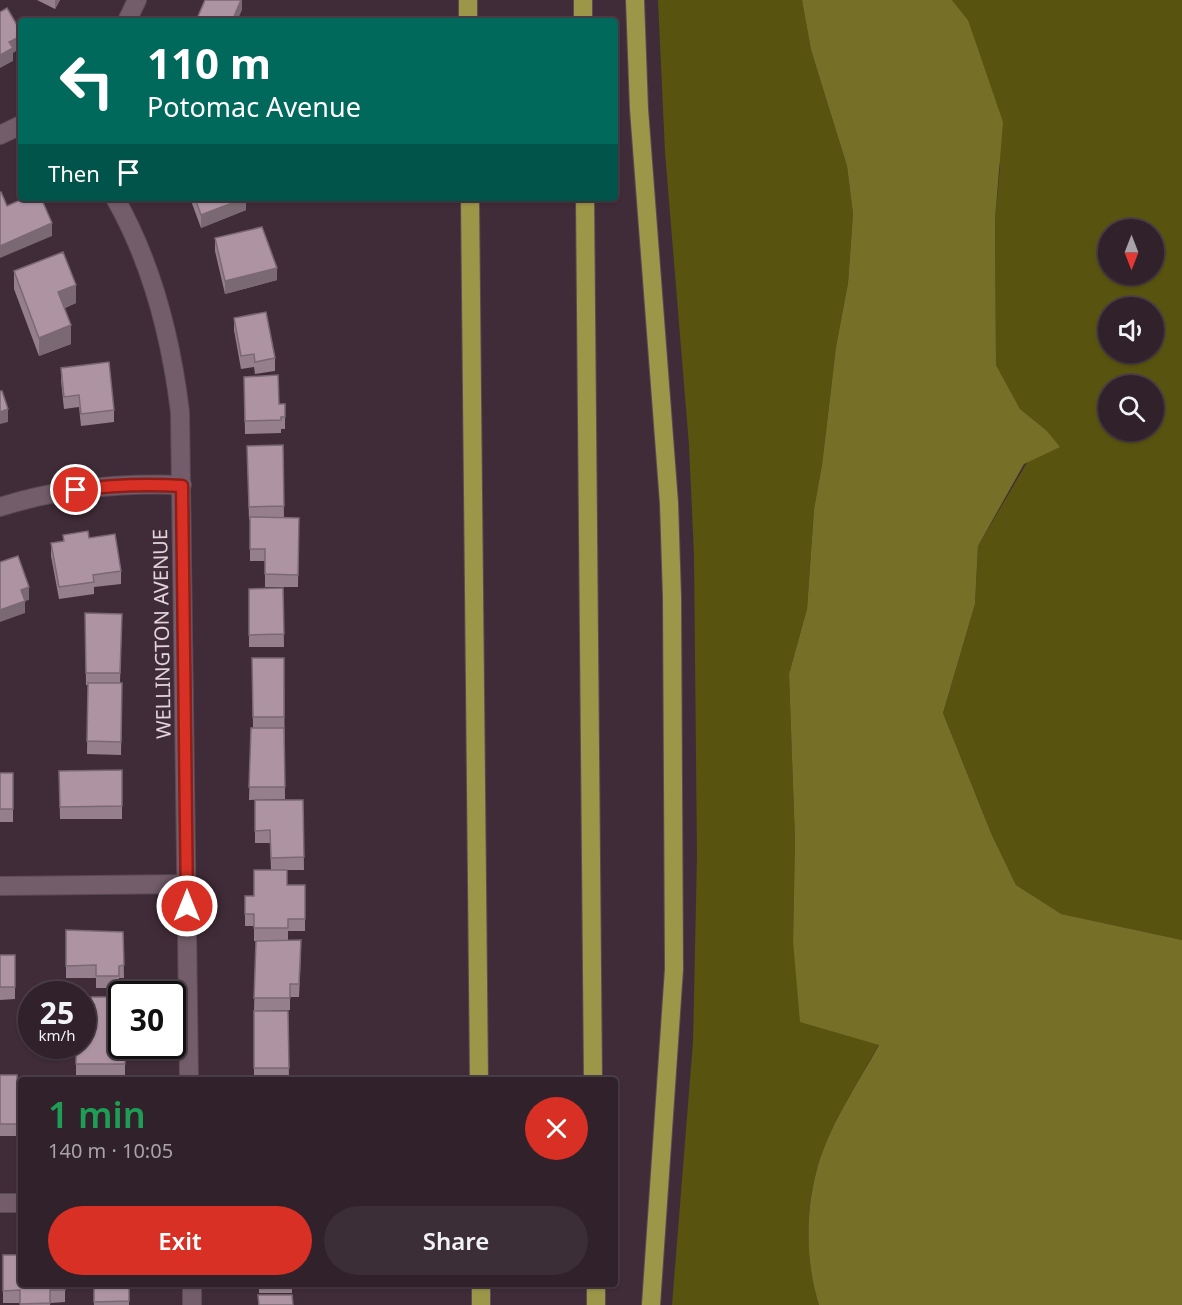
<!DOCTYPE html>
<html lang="en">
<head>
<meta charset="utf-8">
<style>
  :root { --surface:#30212a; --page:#3c2e36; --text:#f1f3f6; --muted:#a8a3a8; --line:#4b3e47; --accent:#d93025 }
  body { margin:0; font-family:"Noto Sans",sans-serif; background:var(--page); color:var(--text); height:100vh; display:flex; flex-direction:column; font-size:22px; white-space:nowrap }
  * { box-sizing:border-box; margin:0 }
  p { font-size:20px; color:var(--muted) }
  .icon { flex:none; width:33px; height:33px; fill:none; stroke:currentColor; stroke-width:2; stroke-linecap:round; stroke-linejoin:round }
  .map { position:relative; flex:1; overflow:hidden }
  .drawer { position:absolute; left:18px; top:1077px; width:600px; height:210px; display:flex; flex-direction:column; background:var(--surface); border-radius:6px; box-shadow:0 2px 4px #0004,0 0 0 2px var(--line) }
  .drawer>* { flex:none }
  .banner { position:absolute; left:18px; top:18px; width:600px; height:183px; border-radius:6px; box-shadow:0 2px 4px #0004,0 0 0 2px var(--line); background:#00695c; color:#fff; overflow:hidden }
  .needle { width:39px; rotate:180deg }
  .buttons { position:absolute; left:1098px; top:219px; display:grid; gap:12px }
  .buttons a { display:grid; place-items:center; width:66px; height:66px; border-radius:50%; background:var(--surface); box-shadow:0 2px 4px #0004,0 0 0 2px var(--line); font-size:30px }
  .speed { position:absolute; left:18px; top:981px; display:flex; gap:12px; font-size:30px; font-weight:700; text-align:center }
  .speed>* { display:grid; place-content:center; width:78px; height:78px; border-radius:50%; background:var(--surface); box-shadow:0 2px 4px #0004,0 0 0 2px var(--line); line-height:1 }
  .speed small { font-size:15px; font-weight:400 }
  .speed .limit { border:3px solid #111; border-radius:9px; background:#fff; color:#111 }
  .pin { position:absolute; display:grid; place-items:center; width:51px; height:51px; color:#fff; margin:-26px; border:3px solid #fff; border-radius:50%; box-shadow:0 2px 6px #0007 }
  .me { position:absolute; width:66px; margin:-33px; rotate:0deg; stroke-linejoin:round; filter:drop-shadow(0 0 4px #0008) }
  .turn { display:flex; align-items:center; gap:21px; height:126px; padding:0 30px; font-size:27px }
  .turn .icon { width:78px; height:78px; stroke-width:2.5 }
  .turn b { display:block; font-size:42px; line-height:51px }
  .then { display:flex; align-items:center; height:57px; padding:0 30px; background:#0003; gap:12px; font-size:22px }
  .round { display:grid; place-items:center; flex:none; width:63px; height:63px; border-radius:32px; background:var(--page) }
  .headline { display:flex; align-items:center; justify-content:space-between; height:102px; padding:0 30px }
  h1 { font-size:36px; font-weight:600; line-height:45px; color:#1e9e55 }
  .primary-button { display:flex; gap:12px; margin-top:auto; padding:12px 30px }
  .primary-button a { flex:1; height:69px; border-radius:36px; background:var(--accent); color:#fff; font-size:24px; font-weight:600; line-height:69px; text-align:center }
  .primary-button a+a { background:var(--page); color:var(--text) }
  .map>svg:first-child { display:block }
  .green { fill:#595310; fill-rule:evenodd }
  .forest { fill:#756f28 }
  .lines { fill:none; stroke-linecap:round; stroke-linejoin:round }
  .street-casing { stroke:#5a4a54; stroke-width:20 }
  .highway-casing { stroke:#5a4a54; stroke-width:20 }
  .street { stroke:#745d6a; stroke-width:18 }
  .highway { stroke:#9c9648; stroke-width:18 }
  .wall { fill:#967f8c }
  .shaded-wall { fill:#7a6872 }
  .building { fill:#ae94a3; stroke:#7a6872; stroke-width:1.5 }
  .route-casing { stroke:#8d1f18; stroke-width:15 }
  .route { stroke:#d93025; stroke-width:10 }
  .labels { text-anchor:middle; stroke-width:6; stroke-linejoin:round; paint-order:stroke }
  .street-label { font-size:20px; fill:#e1d4db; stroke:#402c38 }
</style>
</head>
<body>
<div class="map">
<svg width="1182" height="1305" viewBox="0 0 1182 1305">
  <rect width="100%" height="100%" fill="#402c38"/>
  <g class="green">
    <path d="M 658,0 L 802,0 L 811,50 L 847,166 L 853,214 L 848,283 L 836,347 L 822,465 L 814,509 L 807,609 L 789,674 L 795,841 L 793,941 L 879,1044 C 857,1085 827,1128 816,1173 C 805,1214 806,1264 819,1305 L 672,1305 L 693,1042 L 697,856 L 694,556 L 689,445 L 665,152 Z"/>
    <path d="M 952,0 L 1182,0 L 1182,940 L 1060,914 L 1016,885 L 991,833 L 943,713 L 975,604 L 978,546 L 1046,430 L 1020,409 L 996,365 L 995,220 L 1000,167 L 968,20 ZM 1108,230 L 1154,230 L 1154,274 L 1108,274 ZM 1108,308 L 1154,308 L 1154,352 L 1108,352 ZM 1108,386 L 1154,386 L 1154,430 L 1108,430 Z"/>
  </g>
  <path class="forest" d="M 802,0 L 952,0 L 968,20 L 1003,122 L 995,220 L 996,365 L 1020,409 L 1046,430 L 1060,447 L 1024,464 L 978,546 L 975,604 L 943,713 L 991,833 L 1016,885 L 1061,914 L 1182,940 L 1182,1305 L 819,1305 C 806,1264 805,1215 816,1173 C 827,1128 857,1085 879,1045 L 800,1022 L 793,941 L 795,841 L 789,674 L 807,609 L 814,509 L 822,465 L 836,347 L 848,283 L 853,214 L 847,166 L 811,50 Z"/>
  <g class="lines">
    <g class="street-casing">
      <g id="street">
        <path d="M 127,21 L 137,0"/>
        <path d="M 0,135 L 21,125"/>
        <path d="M 115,198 C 152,263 171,338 180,412 L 189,1080"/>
        <path d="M 0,507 C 59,488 121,483 182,485"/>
        <path d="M 0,886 L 187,884"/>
        <path d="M 0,1203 L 21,1203"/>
        <path d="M 192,1284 L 192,1305"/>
      </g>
    </g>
    <g class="highway-casing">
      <g id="highway">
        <path d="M 468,0 L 468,21"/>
        <path d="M 583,0 L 583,21"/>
        <path d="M 635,0 L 639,109 L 669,503 L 672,597 L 674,969 L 651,1305"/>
        <path d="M 470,198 L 479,1080"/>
        <path d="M 585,198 L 593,1080"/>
        <path d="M 481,1284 L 481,1305"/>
        <path d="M 596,1284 L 596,1305"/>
      </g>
    </g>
    <use href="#street" class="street"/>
    <use href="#highway" class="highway"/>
  </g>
  <g class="wall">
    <path d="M 37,0 L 60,0 L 55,9 Z"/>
    <path d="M 190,198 L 246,198 L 246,210 L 201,228 Z"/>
    <path d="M 215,238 L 277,280 L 225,294 L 215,251 Z"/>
    <path d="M 14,271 L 76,303 L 65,308 L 71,344 L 39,356 L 14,289 Z"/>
    <path d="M 234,318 L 275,358 L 275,371 L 255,374 L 254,367 L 241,369 L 234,330 Z"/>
    <path d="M 61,368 L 114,410 L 114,422 L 81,426 L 79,407 L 64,409 L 61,381 Z"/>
    <path d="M 244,377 L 279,404 L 285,417 L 285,429 L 281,429 L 281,433 L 245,434 Z"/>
    <path d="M 283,445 L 284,518 L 299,518 L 298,587 L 265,587 L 265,561 L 250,561 L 250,520 L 249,520 L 247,446 Z"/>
    <path d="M 63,535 L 89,538 L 121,571 L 121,584 L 94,587 L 94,594 L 59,599 L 51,556 L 51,543 L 63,541 Z"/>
    <path d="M 283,588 L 284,647 L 249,647 L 249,635 Z"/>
    <path d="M 85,613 L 122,614 L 120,683 L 122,683 L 121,755 L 87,754 L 88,685 L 86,685 Z"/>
    <path d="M 252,658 L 284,658 L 285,799 L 249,800 L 251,728 L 253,728 Z"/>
    <path d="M 122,770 L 122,819 L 60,819 L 59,771 Z"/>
    <rect x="0" y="773" width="13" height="49"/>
    <path d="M 255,800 L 303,800 L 304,870 L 287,870 L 287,885 L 305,885 L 305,931 L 288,931 L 288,941 L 254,941 L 254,926 L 245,926 L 245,896 L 254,896 L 271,870 L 270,843 L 255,843 Z"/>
    <path d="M 66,930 L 123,932 L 124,978 L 119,978 L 119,988 L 96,988 L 96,978 L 66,978 Z"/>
    <path d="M 256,941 L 301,953 L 299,997 L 290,997 L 290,1010 L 254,1011 Z"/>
    <path d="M 0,955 L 15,955 L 15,999 L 0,1000 Z"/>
    <path d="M 288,1011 L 289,1080 L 254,1080 L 254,1068 Z"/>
    <path d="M 108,1032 L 125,1046 L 125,1076 L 76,1076 L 76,1046 Z"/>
    <rect x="0" y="1075" width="17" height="61"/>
    <path d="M 3,1255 L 19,1255 L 65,1284 L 65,1302 L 50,1303 L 50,1305 L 20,1305 L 20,1303 L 3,1303 Z"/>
    <rect x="94" y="1284" width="35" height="21"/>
    <rect x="259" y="1284" width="33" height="9"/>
  </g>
  <g class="shaded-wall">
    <path d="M 55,0 L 60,0 L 55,9 Z"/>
    <path d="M 241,0 L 242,0 L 242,10 L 237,21 L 232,21 Z"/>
    <path d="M 21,36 L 21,48 L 13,53 L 13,61 L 0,68 L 0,55 L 9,42 Z"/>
    <path d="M 245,198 L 246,198 L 246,210 L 201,228 L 201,215 Z"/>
    <path d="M 52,223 L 52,236 L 0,258 L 0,246 Z"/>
    <path d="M 277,268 L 277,280 L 225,294 L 225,281 Z"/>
    <path d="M 76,285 L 76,303 L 58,310 L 58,292 Z"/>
    <path d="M 71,325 L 71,344 L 39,356 L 39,338 Z"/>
    <path d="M 8,409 L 8,422 L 0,424 L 0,412 Z"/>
    <path d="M 29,587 L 29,600 L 25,601 L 25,613 L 0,622 L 0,610 L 21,590 Z"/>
  </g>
  <g class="building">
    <path d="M 205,0 L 241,0 L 232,21 L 196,21 Z"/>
    <path d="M 7,8 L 21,32 L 21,36 L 9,42 L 13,48 L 0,55 L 0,12 Z"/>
    <path d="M 1,192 L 7,206 L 25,198 L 41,198 L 52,223 L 0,246 L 0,193 Z"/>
    <path d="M 195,198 L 245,198 L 201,215 Z"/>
    <path d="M 262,227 L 277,268 L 225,281 L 215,238 Z"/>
    <path d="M 63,252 L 76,285 L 58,292 L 71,325 L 39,338 L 14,271 Z"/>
    <path d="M 266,312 L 275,358 L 255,362 L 254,354 L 241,356 L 234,318 Z"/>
    <path d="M 109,362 L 114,410 L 81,414 L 79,395 L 64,397 L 61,368 Z"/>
    <path d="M 278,375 L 279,404 L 285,404 L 285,417 L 281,417 L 281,420 L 245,421 L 244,377 Z"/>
    <path d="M 0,391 L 2,391 L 8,409 L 0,412 Z"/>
    <path d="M 283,445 L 284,506 L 249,507 L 247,446 Z"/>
    <path d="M 250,517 L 299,518 L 298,575 L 265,574 L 265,549 L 250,549 Z"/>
    <path d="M 88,531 L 89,538 L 115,534 L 121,571 L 93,575 L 94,582 L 59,587 L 51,543 L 64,541 L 63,535 Z"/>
    <path d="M 18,556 L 29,587 L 21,590 L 25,601 L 0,610 L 0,562 Z"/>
    <path d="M 283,588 L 284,634 L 249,635 L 249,589 Z"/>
    <path d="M 85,613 L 122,614 L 120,673 L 86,673 Z"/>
    <path d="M 252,658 L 284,658 L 284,717 L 253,717 Z"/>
    <path d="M 88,683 L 122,683 L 121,742 L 87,741 Z"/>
    <path d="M 251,728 L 284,728 L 285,787 L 249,787 Z"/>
    <path d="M 122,770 L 122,806 L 60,807 L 59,771 Z"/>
    <rect x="0" y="773" width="13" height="36"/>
    <path d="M 255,800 L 303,800 L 304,857 L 271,858 L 270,830 L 255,831 Z"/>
    <path d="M 254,870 L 287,870 L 287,885 L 305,885 L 305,919 L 288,919 L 288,928 L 254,928 L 254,914 L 245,914 L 245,896 L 254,896 Z"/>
    <path d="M 66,930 L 123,932 L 124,965 L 119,966 L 119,976 L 96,976 L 96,965 L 66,966 Z"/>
    <path d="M 301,940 L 299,984 L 290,984 L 290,998 L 254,998 L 256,941 Z"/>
    <rect x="0" y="955" width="15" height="32"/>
    <path d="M 82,997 L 108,997 L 108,1032 L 122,1032 L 122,1046 L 125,1046 L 125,1064 L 76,1064 L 76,1046 L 82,1046 Z"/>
    <path d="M 254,1011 L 288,1011 L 289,1068 L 254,1068 Z"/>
    <rect x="0" y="1075" width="17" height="49"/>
    <path d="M 19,1248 L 21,1248 L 21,1284 L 65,1284 L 65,1290 L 50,1290 L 50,1303 L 20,1304 L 20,1290 L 3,1291 L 3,1255 L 19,1255 Z"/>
    <path d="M 94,1284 L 129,1284 L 129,1301 L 94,1302 Z"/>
    <path d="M 258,1295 L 292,1295 L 293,1305 L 259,1305 Z"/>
  </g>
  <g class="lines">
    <g class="route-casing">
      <path id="route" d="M 76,490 C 112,485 146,484 182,486 L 187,906"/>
    </g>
    <use href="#route" class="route"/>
  </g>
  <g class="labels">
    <g class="street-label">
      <text transform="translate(162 634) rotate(-91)" y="7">WELLINGTON AVENUE</text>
    </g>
  </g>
</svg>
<div class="buttons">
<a><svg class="needle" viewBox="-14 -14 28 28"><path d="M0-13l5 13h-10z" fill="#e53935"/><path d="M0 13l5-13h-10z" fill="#a8a3a8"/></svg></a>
<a><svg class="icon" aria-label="sound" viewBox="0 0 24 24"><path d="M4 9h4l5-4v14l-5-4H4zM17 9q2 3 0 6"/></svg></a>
<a><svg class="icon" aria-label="search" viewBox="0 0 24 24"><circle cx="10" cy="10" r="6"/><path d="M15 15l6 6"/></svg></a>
</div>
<div class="speed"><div>25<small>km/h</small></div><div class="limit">30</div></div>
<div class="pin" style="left:76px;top:490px;background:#d93025"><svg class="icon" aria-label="arrive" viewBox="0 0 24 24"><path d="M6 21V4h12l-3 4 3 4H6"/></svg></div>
<svg class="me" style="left:187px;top:906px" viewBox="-20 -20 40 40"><circle r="17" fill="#d93025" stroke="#fff" stroke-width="3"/><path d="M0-11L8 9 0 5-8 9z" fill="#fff"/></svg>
<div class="banner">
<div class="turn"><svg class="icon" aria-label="left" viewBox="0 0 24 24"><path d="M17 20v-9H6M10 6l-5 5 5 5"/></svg><div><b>110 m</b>Potomac Avenue</div></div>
<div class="then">Then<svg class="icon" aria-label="arrive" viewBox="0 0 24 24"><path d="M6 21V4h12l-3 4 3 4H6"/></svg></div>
</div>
<section class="drawer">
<div class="headline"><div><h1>1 min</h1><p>140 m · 10:05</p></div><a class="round" style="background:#d93025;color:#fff"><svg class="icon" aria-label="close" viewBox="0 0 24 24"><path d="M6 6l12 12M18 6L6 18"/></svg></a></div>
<div class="primary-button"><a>Exit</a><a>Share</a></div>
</section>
</div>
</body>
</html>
